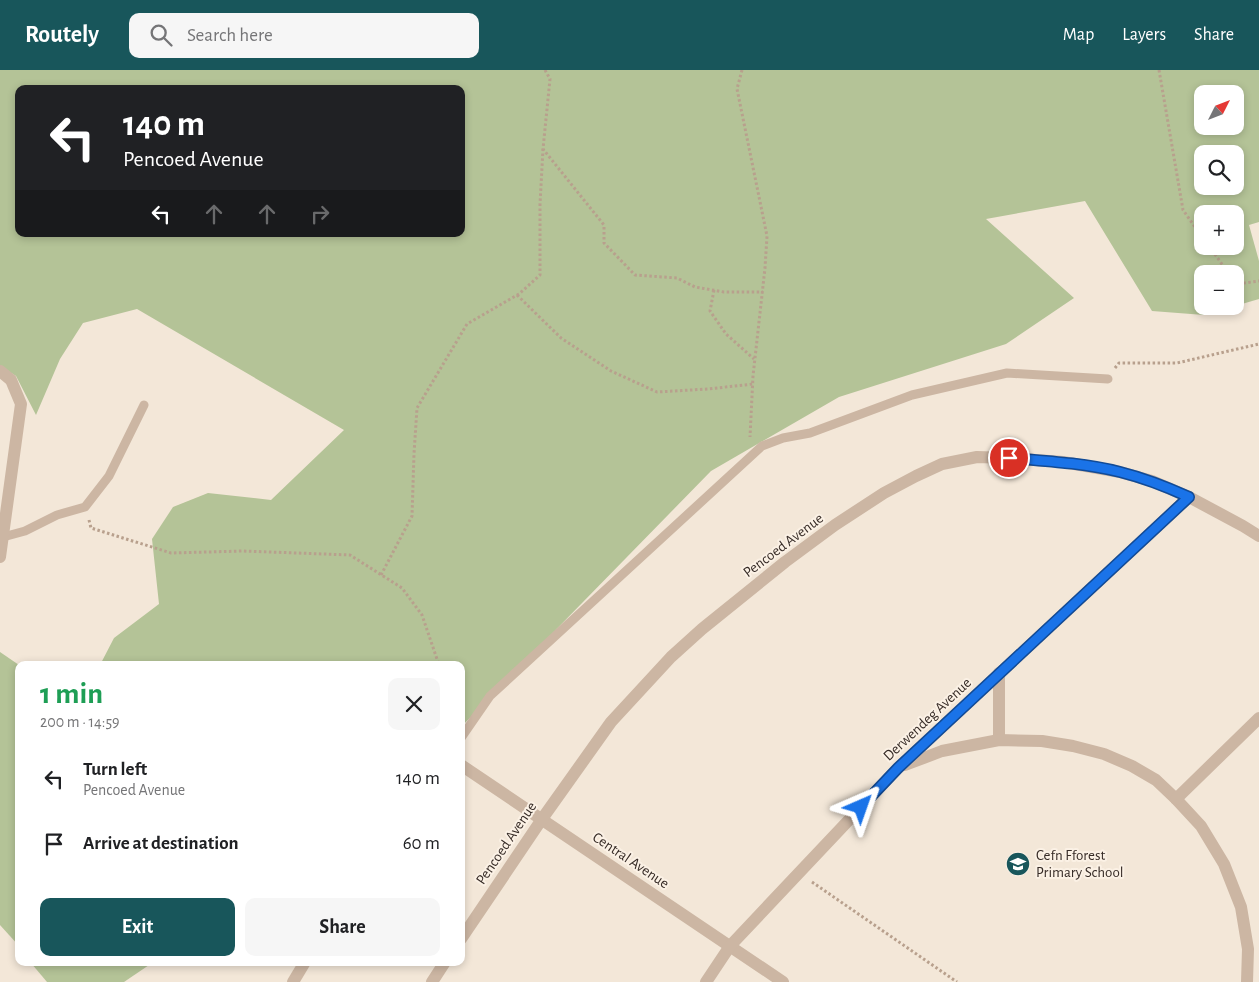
<!DOCTYPE html>
<html lang="en">
<head>
<meta charset="utf-8">
<style>
  :root { --surface:#fff; --page:#f6f6f6; --text:#202124; --muted:#757577; --accent:#18565b }
  body { margin:0; font-family:"Alegreya Sans",sans-serif; background:var(--page); color:var(--text); height:100vh; display:flex; flex-direction:column; font-size:19px; white-space:nowrap }
  * { box-sizing:border-box; margin:0 }
  p { font-size:16px; color:var(--muted) }
  .icon { flex:none; width:28px; height:28px; fill:none; stroke:currentColor; stroke-width:2; stroke-linecap:round; stroke-linejoin:round }
  .map { position:relative; flex:1; overflow:hidden }
  .drawer { position:absolute; left:15px; top:591px; width:450px; height:305px; display:flex; flex-direction:column; background:var(--surface); border-radius:10px; box-shadow:0 2px 8px #0003 }
  .drawer>* { flex:none }
  .top-card { position:absolute; left:15px; top:15px; width:450px; height:152px; border-radius:10px; box-shadow:0 2px 8px #0003; background:#202124; color:#fff; overflow:hidden }
  .needle { width:32px; rotate:48deg }
  .buttons { position:absolute; left:1194px; top:15px; display:grid; gap:10px }
  .buttons a { display:grid; place-items:center; width:50px; height:50px; border-radius:10px; background:var(--surface); box-shadow:0 2px 8px #0003; font-size:25px }
  .pin { position:absolute; display:grid; place-items:center; width:42px; height:42px; color:#fff; margin:-21px; border:2px solid #fff; border-radius:50%; box-shadow:0 1px 5px #0007 }
  .me { position:absolute; width:55px; margin:-28px; rotate:43deg; stroke-linejoin:round; filter:drop-shadow(0 0 4px #0008) }
  .turn { display:flex; align-items:center; gap:18px; height:105px; padding:0 25px; font-size:22px }
  .turn .icon { width:65px; height:65px; stroke-width:2.5 }
  .turn b { display:block; font-size:35px; line-height:42px }
  .lanes { display:flex; align-items:center; height:48px; padding:0 25px; background:#0003; justify-content:center; gap:25px; direction:ltr }
  .lanes .off { opacity:.35 }
  .round { display:grid; place-items:center; flex:none; width:52px; height:52px; border-radius:10px; background:var(--page) }
  .summary { display:flex; align-items:center; justify-content:space-between; height:85px; padding:0 25px }
  h1 { font-size:30px; font-weight:600; line-height:38px; color:#1e9e55 }
  .action { display:flex; gap:10px; margin-top:auto; padding:10px 25px }
  .action a { flex:1; height:58px; border-radius:10px; background:var(--accent); color:#fff; font-size:20px; font-weight:600; line-height:58px; text-align:center }
  .action a+a { background:var(--page); color:var(--text) }
  ul { padding:0; list-style:none }
  li { display:flex; align-items:center; gap:15px; height:65px; padding:0 25px }
  li div { flex:1 }
  li b { display:block; font-size:19px }
  li em { font-style:normal }
  header { display:flex; align-items:center; gap:30px; box-sizing:border-box; height:70px; padding:0 25px; background:var(--accent); color:#fff }
  header strong { font-size:24px }
  nav { display:flex; gap:28px; margin-inline-start:auto; font-size:18px }
  .search { width:350px; height:45px; background:var(--page); display:flex; align-items:center; gap:12px; box-sizing:border-box; padding:0 18px; border-radius:10px; color:var(--muted); font-size:19px }
  .map>svg:first-child { display:block }
  .green { fill:#b4c397; fill-rule:evenodd }
  .lines { fill:none; stroke-linecap:round; stroke-linejoin:round }
  .path { stroke:#b8a08d; stroke-width:3; stroke-dasharray:2.5 2.5; stroke-linecap:butt }
  .service { stroke:#ccb6a3; stroke-width:9 }
  .minor { stroke:#ccb6a3; stroke-width:12 }
  .tertiary { stroke:#ccb6a3; stroke-width:12 }
  .route-casing { stroke:#114b97; stroke-width:12 }
  .route { stroke:#1a73e8; stroke-width:9 }
  .labels { text-anchor:middle; stroke-width:4; stroke-linejoin:round; paint-order:stroke }
  .street-label { font-size:15px; fill:#362b26; stroke:#fbf1e5 }
  .poi-label { font-size:15px; fill:#362b26; stroke:#fbf1e5; text-anchor:start }
</style>
</head>
<body>
<header>
<strong>Routely</strong>
<div class="search"><svg class="icon" aria-label="search" viewBox="0 0 24 24"><circle cx="10" cy="10" r="6"/><path d="M15 15l6 6"/></svg>Search here</div>
<nav><a>Map</a><a>Layers</a><a>Share</a></nav>
</header>
<div class="map">
<svg width="1259" height="912" viewBox="0 0 1259 912">
  <rect width="100%" height="100%" fill="#f3e7d8"/>
  <g class="green">
    <path d="M 0,0 L 1259,0 L 1259,152 L 1249,155 L 1259,191 L 1259,229 L 1235,236 L 1235,204 L 1202,204 L 1202,236 L 1234,236 L 1204,245 L 1152,241 L 1085,131 L 986,149 L 1074,228 L 1006,274 L 839,327 L 711,401 L 461,657 L 461,595 L 100,595 L 114,568 L 159,534 L 152,469 L 173,437 L 208,423 L 271,430 L 344,360 L 137,239 L 83,253 L 60,289 L 36,345 L 16,306 L 0,296 ZM 19,19 L 461,19 L 461,164 L 19,164 ZM 1202,24 L 1235,24 L 1235,56 L 1202,56 ZM 1202,84 L 1235,84 L 1235,116 L 1202,116 ZM 1202,144 L 1235,144 L 1235,176 L 1202,176 Z"/>
    <path d="M 0,582 L 19,595 L 19,876 L 0,855 Z"/>
    <path d="M 31,893 L 152,893 L 124,912 L 47,912 Z"/>
  </g>
  <g class="lines">
    <g class="path">
      <path d="M 545,0 L 550,9 L 543,79 L 604,155 L 604,173 L 635,205 L 677,208 L 695,217 L 724,222 L 763,222"/>
      <path d="M 742,0 L 737,19 L 767,166 L 765,198 L 753,306 L 750,367"/>
      <path d="M 1159,0 L 1183,140 L 1202,167"/>
      <path d="M 1209,176 L 1229,204"/>
      <path d="M 1235,211 L 1237,214 L 1259,211"/>
      <path d="M 714,220 L 710,241 L 726,264 L 754,289"/>
      <path d="M 517,225 L 561,268 L 611,301 L 657,322 L 708,319 L 753,314"/>
      <path d="M 1115,298 L 1119,293 L 1177,293 L 1259,274"/>
      <path d="M 89,450 L 91,458 L 171,483 L 243,481 L 350,485 L 402,518 L 422,545 L 439,595"/>
      <path d="M 381,505 L 412,446 L 414,384 L 417,338 L 467,254 L 519,224 L 540,205 L 540,134 L 543,79"/>
      <path d="M 812,812 L 957,912"/>
    </g>
    <g class="service">
      <path d="M 3,467 L 25,461 L 57,445 L 85,437 L 109,406 L 144,335"/>
      <path d="M 461,668 L 490,626 L 762,376 L 783,368 L 810,363 L 912,325 L 1007,303 L 1108,309"/>
    </g>
    <g class="minor">
      <path d="M 999,603 L 999,670"/>
      <path d="M 461,695 L 783,912"/>
      <path d="M 905,695 L 942,681 L 999,670 L 1042,671 L 1073,676 L 1104,684 L 1132,696 L 1156,710 L 1176,729 L 1201,756 L 1224,794 L 1241,837 L 1248,879 L 1247,912"/>
      <path d="M 1176,729 L 1259,648"/>
      <path d="M 461,869 L 542,749 L 611,652 L 671,587 L 702,559 L 785,492 L 835,455 L 884,423 L 916,406 L 942,394 L 977,387 L 1009,388 L 1063,392 L 1120,402 L 1152,411 L 1189,427 L 1243,456 L 1259,466"/>
      <path d="M 293,912 L 305,892"/>
      <path d="M 432,912 L 445,892"/>
      <path d="M 706,912 L 730,876 L 898,698 L 1189,427"/>
    </g>
    <path class="tertiary" d="M 0,301 L 11,310 L 21,334 L 0,487"/>
  </g>
  <g class="lines">
    <g class="route-casing">
      <path id="route" d="M 861,737 L 898,698 L 1189,427 C 1167,417 1144,408 1120,402 C 1084,393 1046,391 1009,388"/>
    </g>
    <use href="#route" class="route"/>
  </g>
  <defs>
    <g id="school-disc" transform="scale(1.25)"><circle r="9.5" fill="#18565b" stroke="#fbf1e5"/><path d="M0-5L7-2L0 1L-7-2ZM-4 1L0 2.5L4 1V4Q0 6-4 4Z" fill="#fff"/></g>
  </defs>
  <g fill-rule="evenodd">
    <use href="#school-disc" x="1018" y="794"/>
  </g>
  <g class="labels">
    <g class="street-label">
      <text transform="translate(783 475) rotate(-37)" y="5">Pencoed Avenue</text>
      <text transform="translate(927 649) rotate(-43)" y="5">Derwendeg Avenue</text>
      <text transform="translate(506 773) rotate(-56)" y="5">Pencoed Avenue</text>
      <text transform="translate(631 790) rotate(34)" y="5">Central Avenue</text>
    </g>
    <g class="poi-label">
      <text x="1036" y="790">Cefn Fforest<tspan x="1036" dy="17">Primary School</tspan></text>
    </g>
  </g>
</svg>
<div class="buttons">
<a><svg class="needle" viewBox="-14 -14 28 28"><path d="M0-13l5 13h-10z" fill="#e53935"/><path d="M0 13l5-13h-10z" fill="#757577"/></svg></a>
<a><svg class="icon" aria-label="search" viewBox="0 0 24 24"><circle cx="10" cy="10" r="6"/><path d="M15 15l6 6"/></svg></a>
<a>+</a>
<a>−</a>
</div>
<div class="pin" style="left:1009px;top:388px;background:#d93025"><svg class="icon" aria-label="arrive" viewBox="0 0 24 24"><path d="M6 21V4h12l-3 4 3 4H6"/></svg></div>
<svg class="me" style="left:861px;top:737px" viewBox="-20 -20 40 40"><path d="M0-17L14 15 0 8-14 15z" fill="#1a73e8" stroke="#fff" stroke-width="4"/></svg>
<div class="top-card">
<div class="turn"><svg class="icon" aria-label="left" viewBox="0 0 24 24"><path d="M17 20v-9H6M10 6l-5 5 5 5"/></svg><div><b>140 m</b>Pencoed Avenue</div></div>
<div class="lanes"><svg class="icon" aria-label="left" viewBox="0 0 24 24"><path d="M17 20v-9H6M10 6l-5 5 5 5"/></svg><svg class="icon off" aria-label="ahead" viewBox="0 0 24 24"><path d="M12 20V5M6 11l6-6 6 6"/></svg><svg class="icon off" aria-label="ahead" viewBox="0 0 24 24"><path d="M12 20V5M6 11l6-6 6 6"/></svg><svg class="icon off" aria-label="right" viewBox="0 0 24 24"><path d="M7 20v-9h11M14 6l5 5-5 5"/></svg></div>
</div>
<section class="drawer">
<div class="summary"><div><h1>1 min</h1><p>200 m · 14:59</p></div><a class="round"><svg class="icon" aria-label="close" viewBox="0 0 24 24"><path d="M6 6l12 12M18 6L6 18"/></svg></a></div>
<ul>
<li><svg class="icon" aria-label="left" viewBox="0 0 24 24"><path d="M17 20v-9H6M10 6l-5 5 5 5"/></svg><div><b>Turn left</b><p>Pencoed Avenue</p></div><em>140 m</em></li>
<li><svg class="icon" aria-label="arrive" viewBox="0 0 24 24"><path d="M6 21V4h12l-3 4 3 4H6"/></svg><div><b>Arrive at destination</b></div><em>60 m</em></li>
</ul>
<div class="action"><a>Exit</a><a>Share</a></div>
</section>
</div>
</body>
</html>
